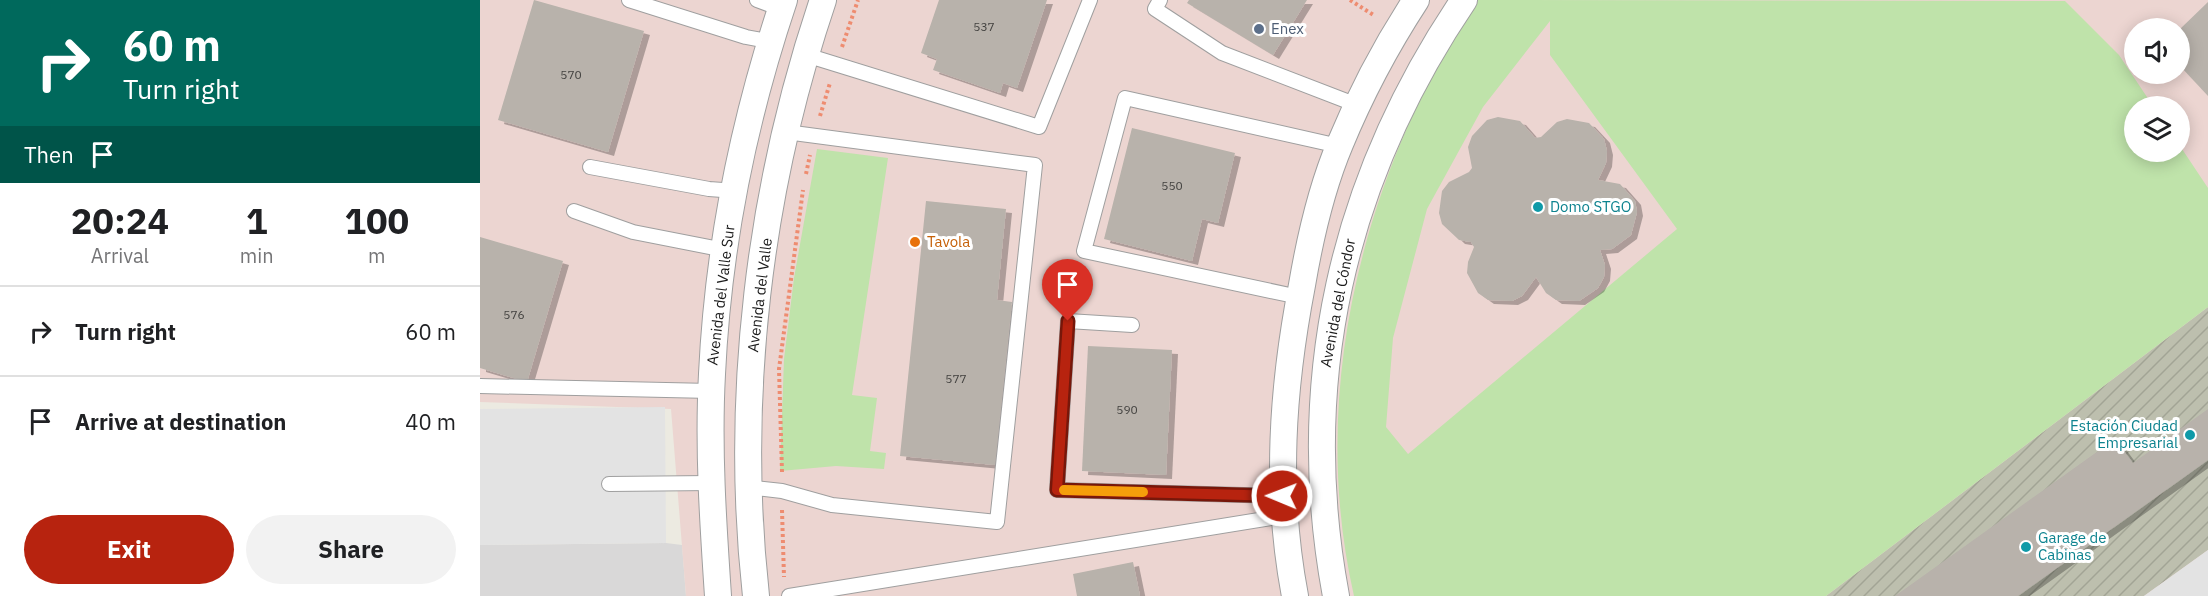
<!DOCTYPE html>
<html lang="en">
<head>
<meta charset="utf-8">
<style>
  :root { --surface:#fff; --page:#f2f2f2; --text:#202124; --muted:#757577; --line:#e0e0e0; --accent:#b7230f }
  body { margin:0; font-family:"IBM Plex Sans",sans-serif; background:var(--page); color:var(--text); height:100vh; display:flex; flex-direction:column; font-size:22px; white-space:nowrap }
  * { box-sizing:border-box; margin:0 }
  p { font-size:20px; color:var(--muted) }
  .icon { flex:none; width:33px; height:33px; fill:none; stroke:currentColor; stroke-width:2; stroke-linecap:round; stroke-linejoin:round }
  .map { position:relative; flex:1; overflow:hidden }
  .side { display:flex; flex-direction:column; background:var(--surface); width:480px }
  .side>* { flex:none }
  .hud { background:#00695c; color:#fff; overflow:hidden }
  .buttons { position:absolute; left:1644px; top:18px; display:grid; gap:12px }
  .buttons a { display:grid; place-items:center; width:66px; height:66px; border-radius:50%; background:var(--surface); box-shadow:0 3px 15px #0003; font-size:30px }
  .pin { position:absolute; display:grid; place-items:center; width:51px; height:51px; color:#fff; margin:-62px -26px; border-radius:50% 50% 50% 0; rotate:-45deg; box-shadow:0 0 6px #0007 }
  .pin .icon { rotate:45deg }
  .me { position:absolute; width:66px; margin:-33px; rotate:271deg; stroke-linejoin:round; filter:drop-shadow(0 0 4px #0008) }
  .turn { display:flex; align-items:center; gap:21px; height:126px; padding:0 24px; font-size:27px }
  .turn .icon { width:78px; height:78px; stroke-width:2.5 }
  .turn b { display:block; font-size:42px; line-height:51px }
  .then { display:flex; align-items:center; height:57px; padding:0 24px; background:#0003; gap:12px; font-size:22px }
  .eta { display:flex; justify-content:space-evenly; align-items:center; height:102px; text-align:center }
  .eta b { font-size:36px; font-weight:700; line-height:42px }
  .action { display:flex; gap:12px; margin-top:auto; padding:12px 24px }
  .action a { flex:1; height:69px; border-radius:36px; background:var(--accent); color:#fff; font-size:24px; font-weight:700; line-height:69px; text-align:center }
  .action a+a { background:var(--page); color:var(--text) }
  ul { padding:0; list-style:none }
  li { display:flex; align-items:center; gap:18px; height:90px; padding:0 24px; border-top:2px solid var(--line) }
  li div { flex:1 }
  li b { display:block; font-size:22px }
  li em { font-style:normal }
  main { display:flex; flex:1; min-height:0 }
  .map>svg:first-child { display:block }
  .residential { fill:#d9d8d8 }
  .commercial { fill:#ecd5d1; fill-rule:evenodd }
  .construction { fill:url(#construction-furrows) }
  .grass { fill:#bfe3aa; fill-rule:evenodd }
  .parking { fill:#e3e3e3 }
  .building { fill:#b8b2ab; filter:url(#shadow) }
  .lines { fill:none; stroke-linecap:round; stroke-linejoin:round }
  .lane-casing { stroke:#9f9f9f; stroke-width:16 }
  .street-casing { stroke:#9f9f9f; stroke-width:28 }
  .path { stroke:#ee8c70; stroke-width:4; stroke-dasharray:3 3; stroke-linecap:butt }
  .lane { stroke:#fff; stroke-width:14 }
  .street { stroke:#fff; stroke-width:26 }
  .route-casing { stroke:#77170a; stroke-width:15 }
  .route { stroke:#b7230f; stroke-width:10 }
  .slow { stroke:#f59e0b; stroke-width:10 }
  .service-dot { fill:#5c6f8a; stroke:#fff; stroke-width:2 }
  .culture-dot { fill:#0f9aa8; stroke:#fff; stroke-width:2 }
  .food-dot { fill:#e8710a; stroke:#fff; stroke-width:2 }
  .labels { text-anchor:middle; stroke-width:6; stroke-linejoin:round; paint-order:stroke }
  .number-label { font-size:12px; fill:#42413f }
  .service-label { font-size:15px; fill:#4e5e75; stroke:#fff; text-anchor:start }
  .culture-label { font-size:15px; fill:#0d838f; stroke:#fff; text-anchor:start }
  .food-label { font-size:15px; fill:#c56008; stroke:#fff; text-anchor:start }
  .street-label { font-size:15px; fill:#1b1b1b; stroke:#fff }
</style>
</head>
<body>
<main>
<section class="side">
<div class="hud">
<div class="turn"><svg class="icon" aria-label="right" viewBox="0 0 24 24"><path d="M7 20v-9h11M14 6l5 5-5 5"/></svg><div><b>60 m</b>Turn right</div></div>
<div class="then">Then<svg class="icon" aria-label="arrive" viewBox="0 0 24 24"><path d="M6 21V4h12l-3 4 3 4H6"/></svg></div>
</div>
<div class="eta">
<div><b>20:24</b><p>Arrival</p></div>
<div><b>1</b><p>min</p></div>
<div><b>100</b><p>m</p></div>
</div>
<ul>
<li><svg class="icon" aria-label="right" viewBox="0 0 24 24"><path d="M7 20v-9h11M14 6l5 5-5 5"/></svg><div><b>Turn right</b></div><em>60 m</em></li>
<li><svg class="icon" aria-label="arrive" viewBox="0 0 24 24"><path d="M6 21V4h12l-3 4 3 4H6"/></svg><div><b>Arrive at destination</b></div><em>40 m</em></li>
</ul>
<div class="action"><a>Exit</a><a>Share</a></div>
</section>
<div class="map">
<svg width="1728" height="596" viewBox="0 0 1728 596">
  <defs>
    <pattern id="construction-furrows" width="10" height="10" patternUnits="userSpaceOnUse" patternTransform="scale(1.5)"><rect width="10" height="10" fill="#bdbfae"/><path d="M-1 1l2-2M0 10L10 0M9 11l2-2" fill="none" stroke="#a2a495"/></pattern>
    <filter id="shadow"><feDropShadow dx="6" dy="4" stdDeviation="0" flood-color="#0004"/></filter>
  </defs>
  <rect width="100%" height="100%" fill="#eceae1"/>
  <path class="residential" d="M 186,543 L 202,545 L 206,596 L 0,596 L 0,545 Z"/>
  <path class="commercial" d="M 0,0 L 1728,0 L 1728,596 L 206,596 L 191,409 L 0,402 ZM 1654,28 L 1700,28 L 1700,74 L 1654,74 ZM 1654,106 L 1700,106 L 1700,152 L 1654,152 Z"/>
  <path class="construction" d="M 1728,307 L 1728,550 L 1664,596 L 1346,596 Z"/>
  <g class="grass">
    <path d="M 995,0 L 1585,1 L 1639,55 L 1673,106 L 1654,106 L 1654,152 L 1700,152 L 1700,146 L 1728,188 L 1728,307 L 1346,596 L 874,596 C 827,390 884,175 995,0 ZM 1070,21 L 1070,55 L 1197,229 L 928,454 L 906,427 L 913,338 L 947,209 L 1003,107 Z"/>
    <path d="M 337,149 L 408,158 L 372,395 L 397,398 L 390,451 L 406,453 L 404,469 L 356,466 L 300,471 L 304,359 L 314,278 Z"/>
  </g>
  <g class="parking">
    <path d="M 185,407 L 186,543 L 0,545 L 0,409 Z"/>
    <path d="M 1728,550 L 1728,596 L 1664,596 Z"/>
  </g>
  <g class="building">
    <path d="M 54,0 L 164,31 L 128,152 L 18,120 Z"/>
    <path d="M 459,0 L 567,0 L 537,88 L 523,83 L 520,93 L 453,70 L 457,59 L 441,53 Z"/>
    <path d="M 709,0 L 827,0 L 793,55 L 707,3 Z"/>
    <path d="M 1728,2 L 1728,96 L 1700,66 L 1700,29 Z"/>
    <path d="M 1018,117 L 1040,121 L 1055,138 L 1061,137 L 1077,122 L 1087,119 L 1109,123 L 1124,139 L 1127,151 L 1126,163 L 1118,180 L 1140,184 L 1155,201 L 1157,212 L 1151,235 L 1132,249 L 1120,250 L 1125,265 L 1124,277 L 1118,288 L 1099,301 L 1076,300 L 1066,293 L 1056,277 L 1042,296 L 1032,301 L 1008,300 L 998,293 L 987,273 L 988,262 L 994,247 L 991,242 L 979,240 L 962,224 L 959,213 L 962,191 L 969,182 L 989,172 L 992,168 L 988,147 L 992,136 L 1007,120 Z"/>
    <path d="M 652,128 L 755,153 L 738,223 L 722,219 L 712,261 L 624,239 Z"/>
    <path d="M 446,201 L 526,209 L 517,300 L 532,302 L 515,465 L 420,456 Z"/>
    <path d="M 0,237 L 83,261 L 47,382 L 0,368 Z"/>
    <path d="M 608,346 L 692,350 L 686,475 L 602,471 Z"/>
    <path d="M 1728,409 L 1728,460 L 1538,596 L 1415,596 L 1635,439 L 1653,463 Z"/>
    <path d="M 653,562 L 660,596 L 597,596 L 593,574 Z"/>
  </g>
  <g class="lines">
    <g class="lane-casing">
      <g id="lane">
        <path d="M 149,0 L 266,37 L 292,42"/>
        <path d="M 277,0 L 301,9"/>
        <path d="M 680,0 L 675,9 L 742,53 L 877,105"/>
        <path d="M 326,55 L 559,127 L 610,0"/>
        <path d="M 110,167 L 229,189 L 256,191"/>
        <path d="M 94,211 L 153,232 L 245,250"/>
        <path d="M 819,297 L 604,251 L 645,98 L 859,146"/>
        <path d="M 652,325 L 588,321 L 577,490 L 802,496"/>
        <path d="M 0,386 L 231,391"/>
        <path d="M 129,484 L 231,483"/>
        <path d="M 267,487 L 302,491 L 352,505 L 517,522 L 555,165 L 306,132"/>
        <path d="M 309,596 L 804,516"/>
      </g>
    </g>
    <g class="street-casing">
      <g id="street">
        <path d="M 238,596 C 233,522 228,448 232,374 C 238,248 264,119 304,0"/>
        <path d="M 276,596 C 254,398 279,189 343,0"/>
        <path d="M 815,596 C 795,491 802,389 822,285 C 830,238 841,189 860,144 C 881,93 906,46 936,0"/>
        <path d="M 856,596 C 816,382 862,180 984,0"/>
      </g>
    </g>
    <g class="path">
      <path d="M 870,0 L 895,16"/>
      <path d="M 362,47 L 378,0"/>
      <path d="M 340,116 L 350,83"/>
      <path d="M 326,174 L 330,155"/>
      <path d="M 302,472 L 299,369 L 323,190"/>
      <path d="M 302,510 L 304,577"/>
    </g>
    <use href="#lane" class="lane"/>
    <use href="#street" class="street"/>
  </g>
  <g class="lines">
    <g class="route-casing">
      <path id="route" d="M 588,321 L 577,490 L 802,496"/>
    </g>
    <use href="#route" class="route"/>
    <path class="slow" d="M 584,490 L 663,492"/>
  </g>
  <circle class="service-dot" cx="779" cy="29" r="6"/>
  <g class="culture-dot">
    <circle cx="1058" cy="207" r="6"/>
    <circle cx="1710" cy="435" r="6"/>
    <circle cx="1546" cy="547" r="6"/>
  </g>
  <circle class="food-dot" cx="435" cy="242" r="6"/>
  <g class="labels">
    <g class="number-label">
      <text x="504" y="31">537</text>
      <text x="91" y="79">570</text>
      <text x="692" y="190">550</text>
      <text x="34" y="319">576</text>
      <text x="476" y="383">577</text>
      <text x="647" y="414">590</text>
    </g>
    <g class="service-label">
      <text x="791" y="34">Enex</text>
    </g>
    <g class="culture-label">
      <text x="1070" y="212">Domo STGO</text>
      <text x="1698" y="431" text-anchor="end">Estación Ciudad<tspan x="1698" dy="17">Empresarial</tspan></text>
      <text x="1558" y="543">Garage de<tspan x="1558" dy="17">Cabinas</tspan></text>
    </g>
    <g class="food-label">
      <text x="447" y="247">Tavola</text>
    </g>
    <g class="street-label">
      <text transform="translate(241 295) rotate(-83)" y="5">Avenida del Valle Sur</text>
      <text transform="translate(280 295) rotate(-83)" y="5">Avenida del Valle</text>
      <text transform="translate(858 303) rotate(-79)" y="5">Avenida del Cóndor</text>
    </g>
  </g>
</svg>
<div class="buttons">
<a><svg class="icon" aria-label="sound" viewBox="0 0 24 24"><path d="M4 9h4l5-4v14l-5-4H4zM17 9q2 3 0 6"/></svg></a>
<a><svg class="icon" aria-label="layers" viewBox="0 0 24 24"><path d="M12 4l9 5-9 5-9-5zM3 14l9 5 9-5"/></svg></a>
</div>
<div class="pin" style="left:588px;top:321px;background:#d93025"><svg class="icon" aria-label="arrive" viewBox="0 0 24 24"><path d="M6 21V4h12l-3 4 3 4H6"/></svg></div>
<svg class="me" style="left:802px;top:496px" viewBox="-20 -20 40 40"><circle r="17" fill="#b7230f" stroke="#fff" stroke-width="3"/><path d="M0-11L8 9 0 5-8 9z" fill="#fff"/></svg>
</div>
</main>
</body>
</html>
